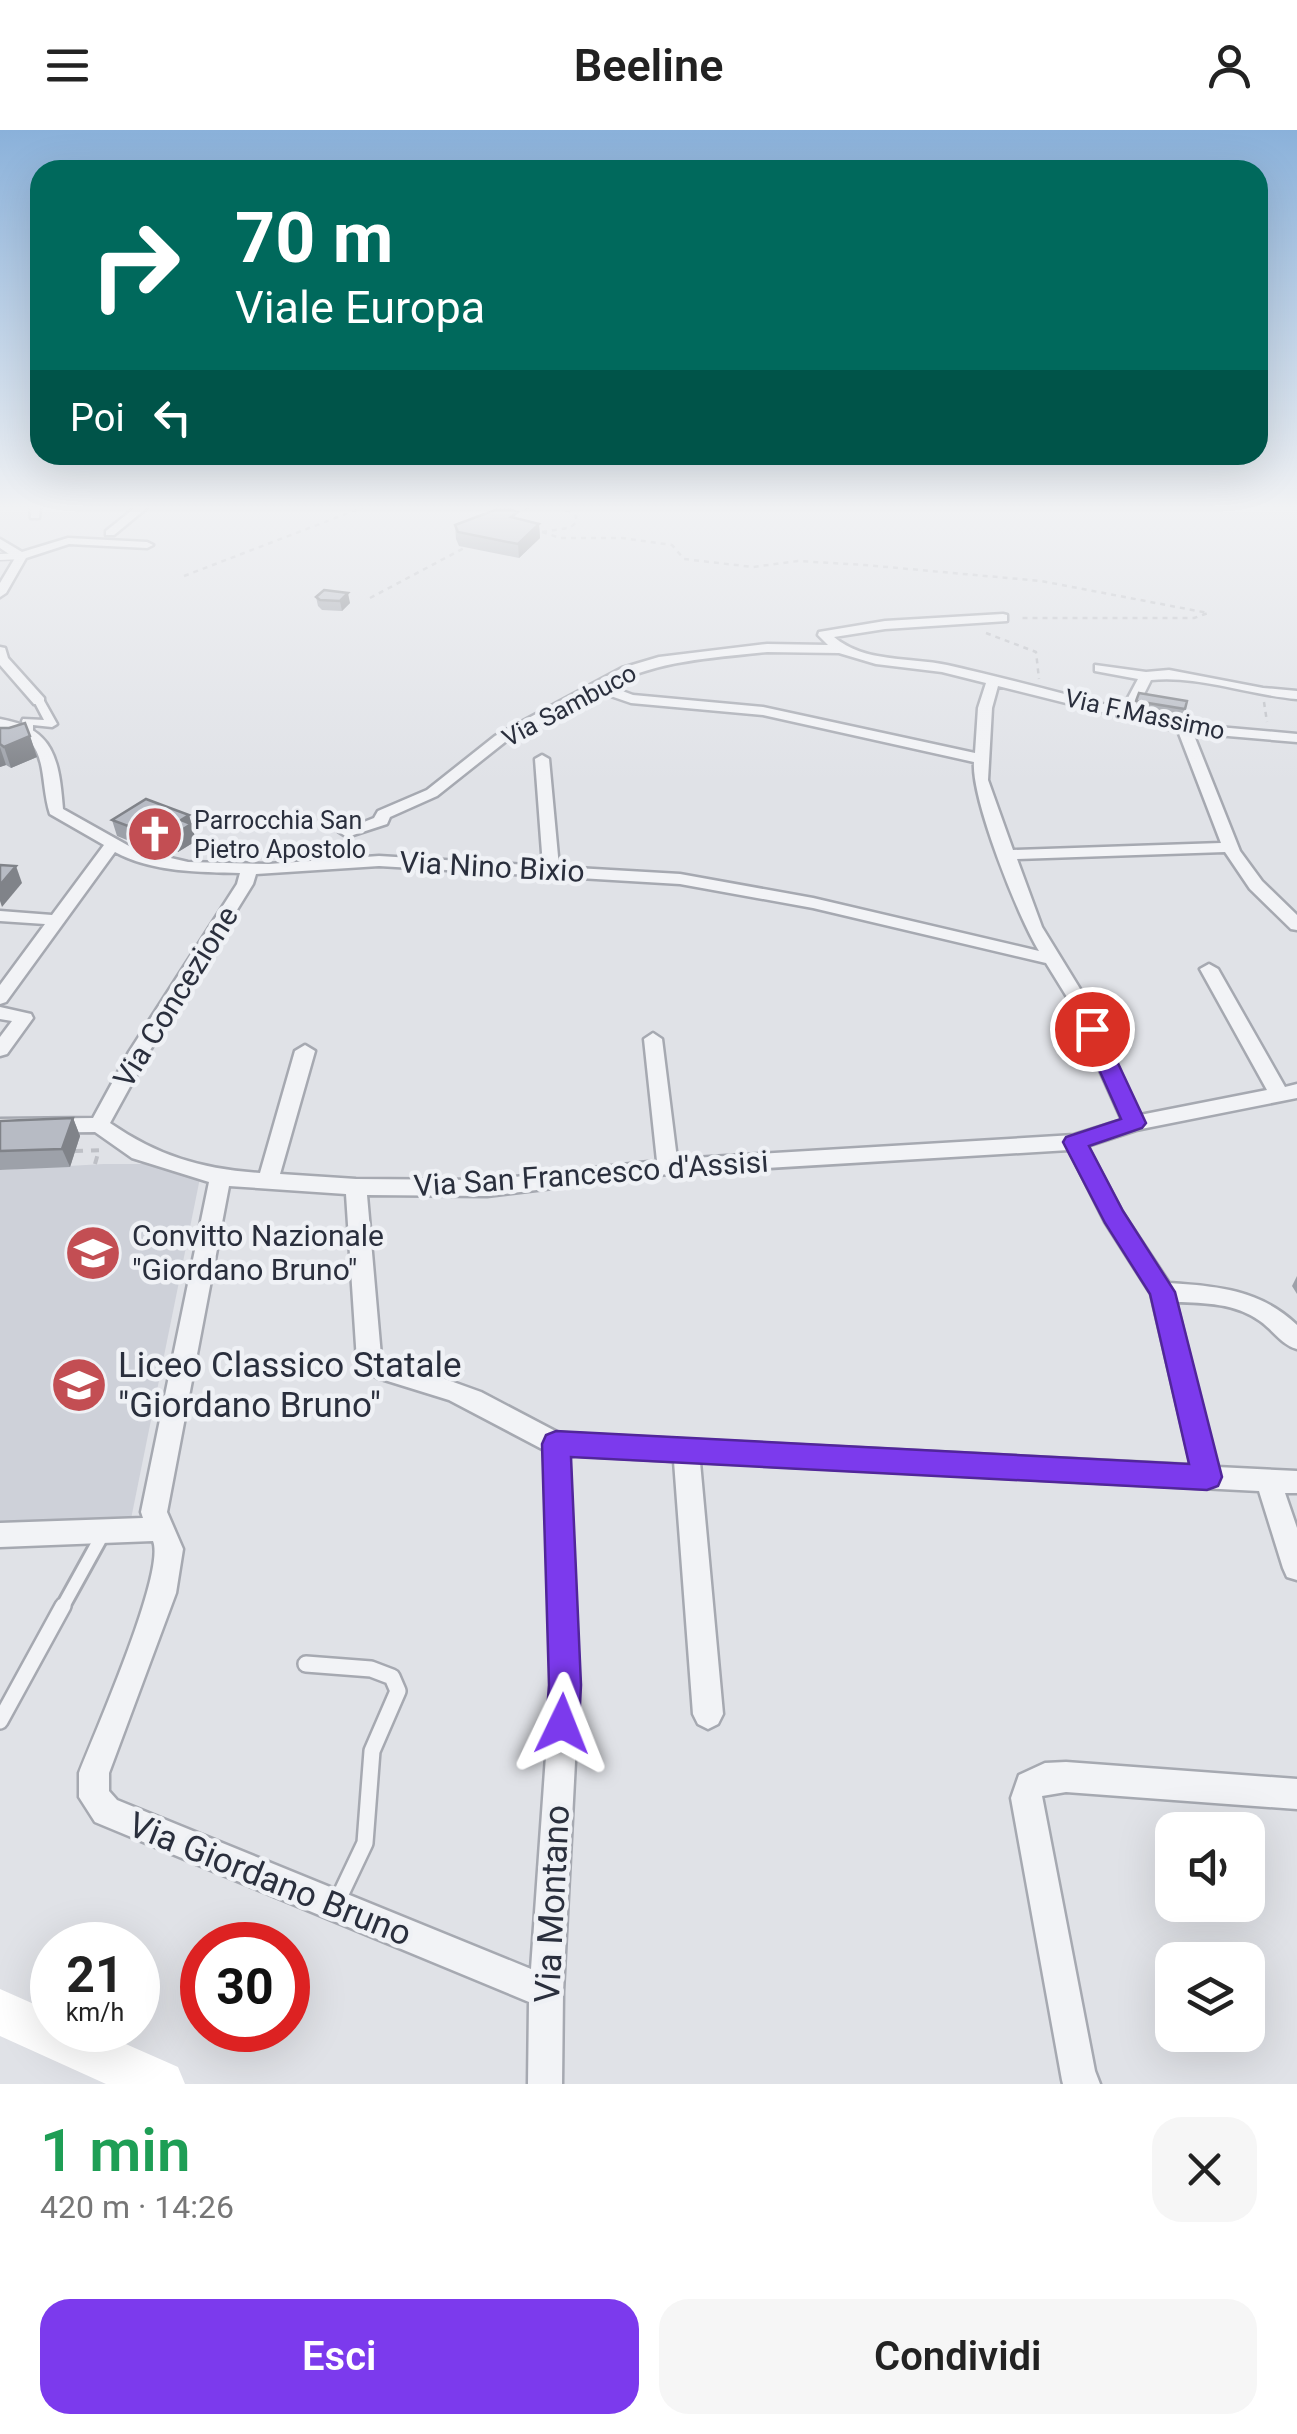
<!DOCTYPE html>
<html lang="it">
<head>
<meta charset="utf-8">
<style>
  :root { --surface:#fff; --page:#f6f6f6; --text:#222; --muted:#767676; --accent:#7c3aed }
  body { margin:0; font-family:Roboto,sans-serif; background:var(--page); color:var(--text); height:100vh; display:flex; flex-direction:column; font-size:38px; white-space:nowrap }
  * { box-sizing:border-box; margin:0 }
  p { font-size:32px; color:var(--muted) }
  .icon { flex:none; width:55px; height:55px; fill:none; stroke:currentColor; stroke-width:2; stroke-linecap:round; stroke-linejoin:round }
  .map { position:relative; height:1954px; overflow:hidden }
  .side { display:flex; flex-direction:column; background:var(--surface); flex:1 }
  .side>* { flex:none }
  .top-card { position:absolute; left:30px; top:30px; width:1238px; height:305px; border-radius:30px; box-shadow:0 10px 40px #0002; background:#00695c; color:#fff; overflow:hidden }
  .controls { position:absolute; left:1155px; top:1682px; display:grid; gap:20px }
  .controls a { display:grid; place-items:center; width:110px; height:110px; border-radius:20px; background:var(--surface); box-shadow:0 10px 40px #0002; font-size:50px }
  .speed { position:absolute; left:30px; top:1792px; display:flex; gap:20px; font-size:50px; font-weight:700; text-align:center }
  .speed>* { display:grid; place-content:center; width:130px; height:130px; border-radius:50%; background:var(--surface); box-shadow:0 10px 40px #0002; line-height:1 }
  .speed small { font-size:25px; font-weight:400 }
  .speed .limit { border:15px solid #d22; background:#fff; color:#111 }
  .pin { position:absolute; display:grid; place-items:center; width:85px; height:85px; color:#fff; margin:-42px; border:5px solid #fff; border-radius:50%; box-shadow:0 2px 10px #0007 }
  .me { position:absolute; width:110px; margin:-55px; rotate:2deg; stroke-linejoin:round; filter:drop-shadow(0 0 8px #0008) }
  .turn { display:flex; align-items:center; gap:35px; height:210px; padding:0 40px; font-size:45px }
  .turn .icon { width:130px; height:130px; stroke-width:2.5 }
  .turn b { display:block; font-size:70px; line-height:85px }
  .then { display:flex; align-items:center; height:95px; padding:0 40px; background:#0003; gap:20px; font-size:38px }
  .round { display:grid; place-items:center; flex:none; width:105px; height:105px; border-radius:30px; background:var(--page) }
  .head { display:flex; align-items:center; justify-content:space-between; height:170px; padding:0 40px }
  h1 { font-size:60px; font-weight:600; line-height:75px; color:#1e9e55 }
  .action { display:flex; gap:20px; margin-top:auto; padding:20px 40px }
  .action a { flex:1; height:115px; border-radius:30px; background:var(--accent); color:#fff; font-size:40px; font-weight:600; line-height:115px; text-align:center }
  .action a+a { background:var(--page); color:var(--text) }
  header { display:flex; justify-content:space-between; align-items:center; height:130px; padding:0 40px; background:var(--surface); font-size:45px; font-weight:600 }
  .map>svg:first-child { display:block }
  .built { fill:#ced1d9 }
  .lines { fill:none; stroke-linecap:round; stroke-linejoin:round }
  .service-far2-casing { stroke:#a6a9b1; stroke-width:9 }
  .service-far1-casing { stroke:#a6a9b1; stroke-width:18 }
  .service-casing { stroke:#a6a9b1; stroke-width:20 }
  .pedestrian-casing { stroke:#a6a9b1; stroke-width:5 }
  .minor-casing { stroke:#a6a9b1; stroke-width:5 }
  .path-far1 { stroke:#bec0c6; stroke-width:2.5; stroke-dasharray:5 5; stroke-linecap:butt }
  .path { stroke:#bec0c6; stroke-width:4; stroke-dasharray:8 8; stroke-linecap:butt }
  .service-far2 { stroke:#f2f3f6; stroke-width:6 }
  .service-far1 { stroke:#f2f3f6; stroke-width:12 }
  .service { stroke:#f2f3f6; stroke-width:15 }
  .pedestrian { fill:#f2f3f6; fill-rule:evenodd }
  .minor { fill:#f2f3f6; fill-rule:evenodd }
  .secondary { fill:#fff; fill-rule:evenodd }
  .wall { fill:#9da1a9 }
  .shaded-wall { fill:#808389 }
  .building { fill:#b7bbc4; stroke:#808389; stroke-width:2.5 }
  .route { fill:#7c3aed; stroke:#51269a; stroke-width:2.5 }
  .labels { text-anchor:middle; stroke-width:9; stroke-linejoin:round; paint-order:stroke }
  .far-street-label { font-size:25px; fill:#2a2f3d; stroke:#eff1f5 }
  .far-poi-label { font-size:25px; fill:#2a2f3d; stroke:#eff1f5; text-anchor:start }
  .street-label { font-size:30px; fill:#2a2f3d; stroke:#eff1f5 }
  .poi-label { font-size:30px; fill:#2a2f3d; stroke:#eff1f5; text-anchor:start }
  .near-poi-label { font-size:35px; fill:#2a2f3d; stroke:#eff1f5; text-anchor:start }
  .near-street-label { font-size:35px; fill:#2a2f3d; stroke:#eff1f5 }
</style>
</head>
<body>
<header><svg class="icon" aria-label="menu" viewBox="0 0 24 24"><path d="M4 6h16M4 12h16M4 18h16"/></svg>Beeline<svg class="icon" aria-label="person" viewBox="0 0 24 24"><circle cx="12" cy="8" r="4"/><path d="M4 21q1-7 8-7t8 7"/></svg></header>
<div class="map">
<svg width="1297" height="1954" viewBox="0 0 1297 1954">
  <rect width="100%" height="100%" fill="#e0e2e7"/>
  <path class="built" d="M 103,1034 L 156,1034 L 200,1048 L 131,1389 L 0,1397 L 0,1040 Z"/>
  <g class="lines">
    <g class="service-far2-casing">
      <path id="service-far2" d="M 0,427 L 22,426"/>
    </g>
    <g class="service-far1-casing">
      <path id="service-far1" d="M 62,1478 L 104,1402"/>
    </g>
    <g class="service-casing">
      <g id="service">
        <path d="M 306,1534 L 371,1539 L 392,1547 L 398,1561 L 372,1621 L 365,1713 L 338,1770"/>
        <path d="M 0,1591 L 63,1476"/>
      </g>
    </g>
    <g class="pedestrian-casing">
      <path id="pedestrian" d="M 39,568 L 43,569 L 57,594 L 52,597 L 33,595 L 33,601 L 25,601 L 22,591 L 23,589 L 44,590 L 34,571 Z"/>
    </g>
    <g class="minor-casing">
      <g id="minor">
        <path d="M 30,377 L 40,377 L 39,388 L 31,388 Z"/>
        <path d="M 136,377 L 148,377 L 114,405 L 106,405 L 106,401 Z"/>
        <path d="M 68,408 L 147,412 L 153,415 L 147,418 L 69,414 L 26,428 L 6,463 L 0,467 L 0,453 L 15,428 L 0,418 L 0,409 L 22,422 Z"/>
        <path d="M 1003,484 L 1007,485 L 1007,491 L 885,499 L 834,507 C 864,533 910,527 947,535 C 1005,548 1064,564 1122,579 L 1138,549 L 1095,541 L 1095,535 L 1146,542 L 1169,540 L 1263,558 L 1297,561 L 1297,569 C 1249,565 1198,545 1151,550 L 1135,582 L 1184,594 L 1297,604 L 1297,612 L 1193,603 L 1240,721 L 1262,751 L 1297,785 L 1297,800 L 1291,799 L 1250,759 L 1225,722 L 1017,729 L 1042,797 L 1085,867 L 1140,985 L 1267,960 L 1200,839 L 1209,834 L 1218,839 L 1285,957 L 1297,954 L 1297,968 L 1136,1000 L 1087,1016 L 1122,1082 L 1169,1153 C 1217,1156 1261,1160 1297,1195 L 1297,1219 C 1282,1215 1273,1200 1260,1191 C 1235,1173 1205,1173 1176,1172 L 1217,1337 L 1297,1341 L 1297,1363 L 1285,1363 L 1297,1398 L 1297,1450 L 1287,1447 L 1283,1438 L 1259,1361 L 700,1332 L 723,1584 L 718,1594 L 708,1599 L 698,1594 L 693,1584 L 674,1331 L 569,1325 L 579,1555 L 563,1862 L 562,1954 L 528,1954 L 529,1872 L 95,1692 L 79,1667 L 79,1643 C 94,1604 166,1442 153,1411 L 0,1417 L 0,1393 L 143,1388 L 141,1382 L 209,1052 L 132,1028 L 95,1002 L 0,1003 L 0,989 L 93,988 L 129,922 L 237,754 L 240,743 C 200,742 151,742 115,722 L 6,872 L 0,874 L 0,855 L 45,794 L 0,791 L 0,781 L 52,785 L 104,715 L 50,684 C 38,647 52,607 0,597 L 0,589 C 54,598 59,629 63,679 L 136,720 L 188,732 L 269,734 L 379,726 L 543,736 L 535,629 L 542,625 L 549,629 L 559,737 L 680,744 L 813,768 L 1039,821 C 1018,787 971,668 974,632 L 763,585 L 631,573 L 599,562 L 505,612 L 437,666 L 390,687 L 387,694 L 347,707 L 339,702 L 374,688 L 378,681 L 427,660 L 495,606 L 622,538 L 659,527 L 767,514 L 828,515 L 818,505 L 819,502 L 885,491 ZM 767,522 L 839,523 L 876,534 L 942,542 L 986,553 L 978,578 L 975,623 L 763,577 L 633,565 L 609,556 C 658,530 713,528 767,522 ZM 998,556 L 1178,601 L 1221,713 L 1013,720 L 988,650 L 992,578 ZM 379,736 L 680,754 L 813,778 L 1046,833 L 1067,867 L 1122,990 L 1074,1005 L 677,1029 L 662,909 L 653,903 L 644,909 L 657,1031 L 487,1050 L 356,1049 L 280,1044 L 315,921 L 305,915 L 295,921 L 260,1043 C 201,1039 158,1026 110,993 L 149,922 L 253,754 L 256,744 ZM 1069,1020 L 1105,1092 L 1151,1164 L 1191,1335 L 559,1303 L 481,1262 L 381,1226 L 367,1065 L 487,1066 L 668,1044 ZM 229,1056 L 346,1064 L 357,1231 L 361,1238 L 378,1248 L 449,1270 L 544,1320 L 551,1555 L 531,1839 L 117,1670 L 109,1661 L 109,1643 L 176,1463 L 183,1419 L 167,1382 Z"/>
        <path d="M 0,517 L 5,518 L 8,528 L 44,568 L 44,574 L 34,574 L 0,535 Z"/>
        <path d="M 0,877 L 31,884 L 33,888 L 7,924 L 0,926 L 0,907 L 12,891 L 0,889 Z"/>
        <path d="M 1066,1632 L 1297,1649 L 1297,1679 L 1066,1662 L 1042,1666 L 1095,1941 L 1100,1954 L 1063,1954 L 1062,1950 L 1011,1668 L 1019,1645 L 1045,1633 Z"/>
      </g>
    </g>
    <g class="path-far1">
      <path d="M 515,383 L 532,377"/>
      <path d="M 542,402 L 560,408 L 622,408 L 672,415 L 684,429 L 753,437 L 798,431 L 865,435 L 1041,451 L 1208,483 L 1194,488 L 1018,488"/>
      <path d="M 542,402 L 569,398 L 576,393 L 576,386 L 560,377"/>
      <path d="M 184,446 L 364,377"/>
      <path d="M 370,468 L 466,417"/>
      <path d="M 986,503 L 1036,522 L 1039,549"/>
      <path d="M 1264,572 L 1267,592"/>
    </g>
    <g class="path">
      <path d="M 75,1021 L 103,1020"/>
      <path d="M 95,1034 L 99,1020"/>
    </g>
    <use href="#service-far2" class="service-far2"/>
    <use href="#service-far1" class="service-far1"/>
    <use href="#service" class="service"/>
    <use href="#pedestrian" class="pedestrian"/>
    <use href="#minor" class="minor"/>
    <path class="secondary" d="M 0,1859 L 52,1882 L 52,1900 L 94,1900 L 178,1937 L 185,1954 L 106,1954 L 0,1906 Z"/>
  </g>
  <g class="wall">
    <path d="M 518,389 L 539,394 L 540,408 L 519,428 L 459,416 L 456,409 L 455,395 Z"/>
    <path d="M 316,467 L 350,473 L 342,481 L 322,480 L 318,476 Z"/>
    <path d="M 1139,563 L 1187,571 L 1182,590 L 1134,582 Z"/>
    <path d="M 0,598 L 30,606 L 37,627 L 11,638 L 6,635 L 0,637 Z"/>
    <path d="M 189,685 L 196,711 L 178,722 L 163,716 L 154,721 L 117,706 L 112,690 Z"/>
    <path d="M 73,988 L 80,1006 L 70,1037 L 0,1040 L 0,991 Z"/>
    <path d="M 1297,1146 L 1297,1164 L 1292,1156 Z"/>
  </g>
  <g class="shaded-wall">
    <path d="M 539,394 L 540,408 L 519,428 L 518,414 Z"/>
    <path d="M 348,463 L 350,473 L 342,481 L 340,471 Z"/>
    <path d="M 30,606 L 37,627 L 11,638 L 4,617 Z"/>
    <path d="M 0,617 L 6,635 L 0,637 Z"/>
    <path d="M 189,685 L 196,711 L 178,722 L 174,705 L 181,690 Z"/>
    <path d="M 158,699 L 163,716 L 154,721 L 149,704 Z"/>
    <path d="M 16,736 L 22,753 L 2,777 L 0,771 L 0,755 Z"/>
    <path d="M 73,988 L 80,1006 L 70,1037 L 62,1019 Z"/>
  </g>
  <g class="building">
    <path d="M 495,380 L 513,380 L 518,382 L 511,387 L 539,394 L 518,414 L 458,402 L 455,395 Z"/>
    <path d="M 324,460 L 348,463 L 340,471 L 320,470 L 316,467 Z"/>
    <path d="M 1139,563 L 1187,571 L 1185,579 L 1136,571 Z"/>
    <path d="M 25,593 L 30,606 L 4,617 L 0,614 L 0,598 L 9,598 Z"/>
    <path d="M 146,669 L 189,685 L 181,690 L 191,694 L 174,705 L 158,699 L 149,704 L 112,690 Z"/>
    <path d="M 0,735 L 16,736 L 0,755 Z"/>
    <path d="M 73,988 L 62,1019 L 0,1021 L 0,991 Z"/>
  </g>
  <linearGradient id="sky" x2="0" y2="1"><stop stop-color="#8ab1da"/><stop offset="0.58" stop-color="#f1f2f4"/><stop offset="1" stop-color="#f1f2f4" stop-opacity="0"/></linearGradient>
  <rect width="1297" height="651" fill="url(#sky)"/>
  <path class="route" d="M 1092,892 L 1102,899 L 1146,993 L 1142,998 L 1089,1016 L 1123,1081 L 1175,1162 L 1222,1347 L 1218,1356 L 1207,1360 L 571,1327 L 581,1555 L 579,1594 L 574,1606 L 562,1610 L 551,1606 L 546,1594 L 549,1555 L 542,1314 L 546,1305 L 556,1301 L 1189,1334 L 1150,1164 L 1105,1093 L 1063,1012 L 1066,1007 L 1121,989 L 1081,899 Z"/>
  <defs>
    <g id="church-disc" transform="scale(2.875)"><circle r="9.5" fill="#c34e53" stroke="#eff1f5"/><path d="M-1.2-6h2.4v3.5h3.3v2.4h-3.3V6h-2.4V-.1h-3.3v-2.4h3.3Z" fill="#fff"/></g>
    <g id="school-disc" transform="scale(2.875)"><circle r="9.5" fill="#c34e53" stroke="#eff1f5"/><path d="M0-5L7-2L0 1L-7-2ZM-4 1L0 2.5L4 1V4Q0 6-4 4Z" fill="#fff"/></g>
  </defs>
  <g fill-rule="evenodd">
    <use href="#church-disc" x="155" y="704"/>
    <use href="#school-disc" x="93" y="1123"/>
    <use href="#school-disc" x="79" y="1255"/>
  </g>
  <g class="labels">
    <g class="far-street-label">
      <text transform="translate(569 575) rotate(-28)" y="9">Via Sambuco</text>
      <text transform="translate(1145 584) rotate(12)" y="9">Via F.Massimo</text>
    </g>
    <g class="far-poi-label">
      <text x="194" y="699">Parrocchia San<tspan x="194" dy="29">Pietro Apostolo</tspan></text>
    </g>
    <g class="street-label">
      <text transform="translate(492 737) rotate(3)" y="10">Via Nino Bixio</text>
      <text transform="translate(176 867) rotate(-58)" y="10">Via Concezione</text>
      <text transform="translate(591 1044) rotate(-4)" y="10">Via San Francesco d'Assisi</text>
    </g>
    <g class="poi-label">
      <text x="132" y="1116">Convitto Nazionale<tspan x="132" dy="34">"Giordano Bruno"</tspan></text>
    </g>
    <g class="near-poi-label">
      <text x="118" y="1247">Liceo Classico Statale<tspan x="118" dy="40">"Giordano Bruno"</tspan></text>
    </g>
    <g class="near-street-label">
      <text transform="translate(270 1749) rotate(22)" y="12">Via Giordano Bruno</text>
      <text transform="translate(552 1774) rotate(-87)" y="12">Via Montano</text>
    </g>
  </g>
</svg>
<div class="controls">
<a><svg class="icon" aria-label="sound" viewBox="0 0 24 24"><path d="M4 9h4l5-4v14l-5-4H4zM17 9q2 3 0 6"/></svg></a>
<a><svg class="icon" aria-label="layers" viewBox="0 0 24 24"><path d="M12 4l9 5-9 5-9-5zM3 14l9 5 9-5"/></svg></a>
</div>
<div class="speed"><div>21<small>km/h</small></div><div class="limit">30</div></div>
<div class="pin" style="left:1092px;top:899px;background:#d93025"><svg class="icon" aria-label="arrive" viewBox="0 0 24 24"><path d="M6 21V4h12l-3 4 3 4H6"/></svg></div>
<svg class="me" style="left:562px;top:1594px" viewBox="-20 -20 40 40"><path d="M0-17L14 15 0 8-14 15z" fill="#7c3aed" stroke="#fff" stroke-width="4"/></svg>
<div class="top-card">
<div class="turn"><svg class="icon" aria-label="right" viewBox="0 0 24 24"><path d="M7 20v-9h11M14 6l5 5-5 5"/></svg><div><b>70 m</b>Viale Europa</div></div>
<div class="then">Poi<svg class="icon" aria-label="left" viewBox="0 0 24 24"><path d="M17 20v-9H6M10 6l-5 5 5 5"/></svg></div>
</div>
</div>
<section class="side">
<div class="head"><div><h1>1 min</h1><p>420 m · 14:26</p></div><a class="round"><svg class="icon" aria-label="close" viewBox="0 0 24 24"><path d="M6 6l12 12M18 6L6 18"/></svg></a></div>
<div class="action"><a>Esci</a><a>Condividi</a></div>
</section>
</body>
</html>
